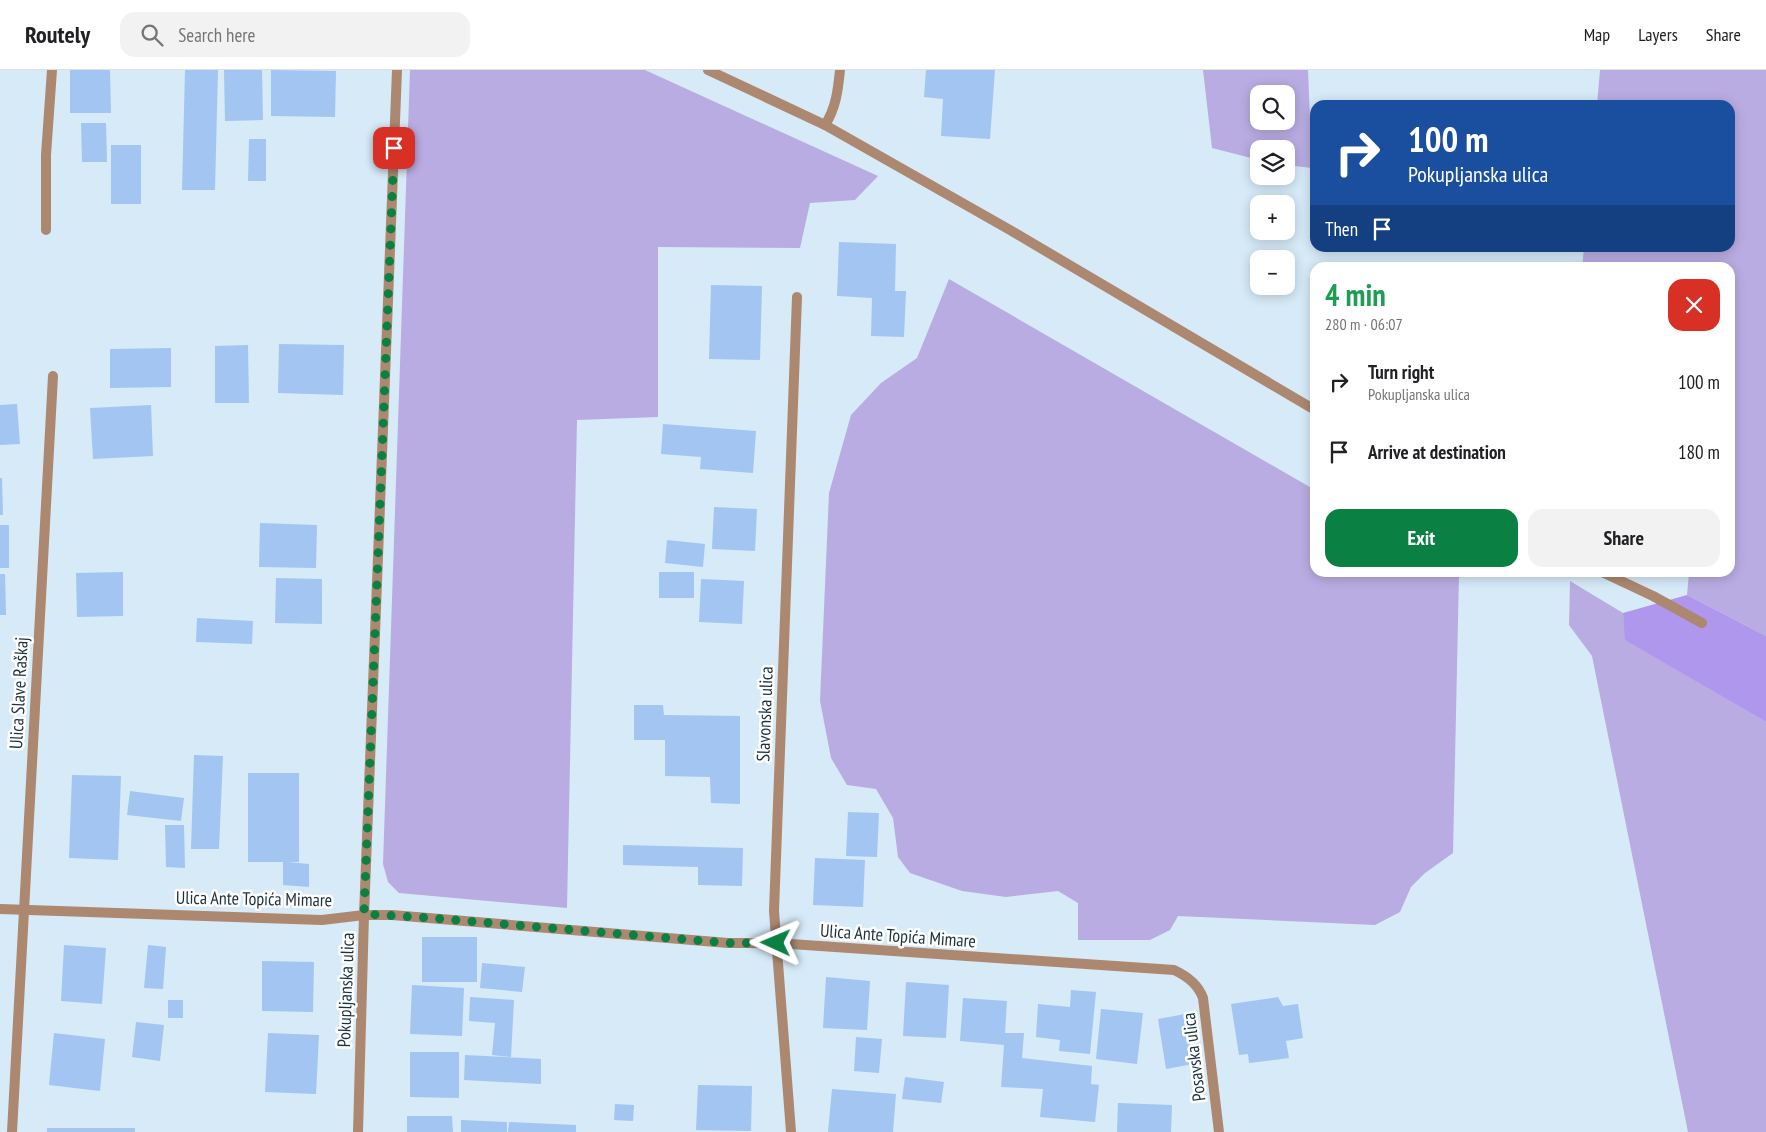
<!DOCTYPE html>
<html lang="en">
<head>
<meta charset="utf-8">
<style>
  :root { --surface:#fff; --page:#f2f2f2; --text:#202124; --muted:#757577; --line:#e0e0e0; --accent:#0b8043 }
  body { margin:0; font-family:"PT Sans Narrow",sans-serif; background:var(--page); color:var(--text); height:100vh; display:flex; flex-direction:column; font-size:19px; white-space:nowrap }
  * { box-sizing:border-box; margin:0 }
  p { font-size:16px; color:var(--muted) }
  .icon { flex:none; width:28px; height:28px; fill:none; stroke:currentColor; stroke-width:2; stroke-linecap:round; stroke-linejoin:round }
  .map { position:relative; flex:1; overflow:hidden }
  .side { position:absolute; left:1310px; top:192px; width:425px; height:315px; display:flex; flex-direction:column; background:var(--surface); border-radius:15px; box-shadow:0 2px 12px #0003 }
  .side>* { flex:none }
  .top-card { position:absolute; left:1310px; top:30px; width:425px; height:152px; border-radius:15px; box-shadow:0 2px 12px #0003; background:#1a4fa0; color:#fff; overflow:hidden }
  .tools { position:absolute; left:1250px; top:15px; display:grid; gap:10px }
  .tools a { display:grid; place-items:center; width:45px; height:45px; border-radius:10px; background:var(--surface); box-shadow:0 2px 12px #0003; font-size:25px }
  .pin { position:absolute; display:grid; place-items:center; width:42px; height:42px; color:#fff; margin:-21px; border-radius:10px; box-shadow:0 2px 8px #0006 }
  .me { position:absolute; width:55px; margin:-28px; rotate:271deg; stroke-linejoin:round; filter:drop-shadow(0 0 4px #0008) }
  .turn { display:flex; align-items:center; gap:18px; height:105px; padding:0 15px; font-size:22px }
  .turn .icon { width:65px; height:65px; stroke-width:2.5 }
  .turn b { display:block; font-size:35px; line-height:42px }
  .then { display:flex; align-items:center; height:48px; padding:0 15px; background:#0003; gap:10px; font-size:19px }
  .round { display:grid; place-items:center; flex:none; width:52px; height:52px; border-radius:15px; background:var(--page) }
  .overview { display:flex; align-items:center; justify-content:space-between; height:85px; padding:0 15px }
  h1 { font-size:30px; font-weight:700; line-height:38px; color:#1e9e55 }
  .primary-button { display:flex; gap:10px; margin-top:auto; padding:10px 15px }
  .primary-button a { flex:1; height:58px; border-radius:15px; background:var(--accent); color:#fff; font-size:20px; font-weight:700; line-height:58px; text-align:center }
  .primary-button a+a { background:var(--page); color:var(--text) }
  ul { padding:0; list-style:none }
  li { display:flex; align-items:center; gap:15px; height:70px; padding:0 15px }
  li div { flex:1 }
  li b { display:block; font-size:19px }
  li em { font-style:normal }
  header { display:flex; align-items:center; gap:30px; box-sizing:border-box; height:70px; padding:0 25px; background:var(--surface); border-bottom:1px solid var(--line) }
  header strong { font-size:24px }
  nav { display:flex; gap:28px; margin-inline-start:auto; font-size:18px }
  .search { width:350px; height:45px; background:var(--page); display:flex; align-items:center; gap:12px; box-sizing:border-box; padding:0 18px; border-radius:15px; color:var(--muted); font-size:19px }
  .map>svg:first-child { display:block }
  .green { fill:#b9ace2; fill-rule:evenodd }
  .forest { fill:#ae97ed }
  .building { fill:#a2c5f2 }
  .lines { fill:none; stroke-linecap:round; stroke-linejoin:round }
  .lane { stroke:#ac8870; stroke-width:10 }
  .street { stroke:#ac8870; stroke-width:10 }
  .route { stroke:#0b8043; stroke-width:9; stroke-dasharray:0 16.2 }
  .labels { text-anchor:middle; stroke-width:5; stroke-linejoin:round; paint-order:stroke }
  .street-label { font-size:18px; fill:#1c313e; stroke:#fff }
</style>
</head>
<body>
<header>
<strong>Routely</strong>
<div class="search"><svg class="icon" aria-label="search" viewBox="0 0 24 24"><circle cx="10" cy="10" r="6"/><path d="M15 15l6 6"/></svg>Search here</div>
<nav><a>Map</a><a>Layers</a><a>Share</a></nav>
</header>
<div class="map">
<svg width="1766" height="1062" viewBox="0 0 1766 1062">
  <rect width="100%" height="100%" fill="#d6eaf8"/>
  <g class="green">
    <path d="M 410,0 L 645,0 L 878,106 L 855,130 L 810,133 L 800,178 L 658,177 L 658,347 L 577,350 L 567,838 L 399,823 L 388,812 L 383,794 Z"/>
    <path d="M 1203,0 L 1308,0 L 1312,98 L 1286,95 L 1286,79 L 1259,79 L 1259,90 L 1212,78 ZM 1259,24 L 1286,24 L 1286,51 L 1259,51 Z"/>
    <path d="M 1600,0 L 1766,0 L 1766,566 L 1687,525 L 1689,503 L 1730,502 L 1730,198 L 1582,198 L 1584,178 L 1730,178 L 1730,35 L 1597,35 Z"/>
    <path d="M 949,209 L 1315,420 L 1315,502 L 1459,504 L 1453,783 L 1425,803 L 1411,817 L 1400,842 L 1375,855 L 1178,846 L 1170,860 L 1150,870 L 1078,870 L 1078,833 L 1058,821 L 1006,827 L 962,821 L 910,803 L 898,787 L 893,748 L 876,719 L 847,715 L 831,688 L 820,631 L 829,423 L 851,345 L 881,313 L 917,288 Z"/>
    <path d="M 1570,511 L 1623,543 L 1626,570 L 1766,652 L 1766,1062 L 1688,1062 L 1592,586 L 1569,555 Z"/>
  </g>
  <path class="forest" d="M 1687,525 L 1766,566 L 1766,652 L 1625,570 L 1623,543 Z"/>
  <g class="building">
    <path d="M 70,0 L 110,0 L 111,43 L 70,43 Z"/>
    <path d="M 185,0 L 218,0 L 215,120 L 182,120 Z"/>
    <path d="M 224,0 L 262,0 L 263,50 L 225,51 Z"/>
    <path d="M 271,0 L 336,1 L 335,47 L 271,46 Z"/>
    <path d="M 926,0 L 995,0 L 990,69 L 941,66 L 943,29 L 924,27 Z"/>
    <path d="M 81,53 L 106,53 L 107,92 L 82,92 Z"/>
    <path d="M 249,69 L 266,69 L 266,111 L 248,111 Z"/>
    <rect x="111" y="75" width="30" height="59"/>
    <path d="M 839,172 L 896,174 L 895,221 L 906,221 L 904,267 L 871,266 L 872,228 L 837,226 Z"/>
    <path d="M 711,215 L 762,216 L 760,290 L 709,289 Z"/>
    <path d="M 279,274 L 344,275 L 343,325 L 278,323 Z"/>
    <path d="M 248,275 L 249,333 L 215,333 L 215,276 Z"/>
    <path d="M 171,278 L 171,317 L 110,318 L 110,279 Z"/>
    <path d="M 17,334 L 20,374 L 0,375 L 0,335 Z"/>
    <path d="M 151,335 L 153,386 L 93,389 L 90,338 Z"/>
    <path d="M 663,354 L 756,361 L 753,403 L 700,399 L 701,387 L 661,384 Z"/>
    <path d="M 0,408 L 2,408 L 3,445 L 0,445 Z"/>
    <path d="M 714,437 L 757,439 L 755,481 L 712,479 Z"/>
    <path d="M 260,453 L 317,455 L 316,498 L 259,497 Z"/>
    <rect x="0" y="455" width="9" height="43"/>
    <path d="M 667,470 L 705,474 L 703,497 L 665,493 Z"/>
    <path d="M 123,502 L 123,546 L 77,547 L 76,503 Z"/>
    <rect x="659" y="502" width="35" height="26"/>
    <path d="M 0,504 L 5,504 L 6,545 L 0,545 Z"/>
    <path d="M 276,508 L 322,509 L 322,554 L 275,553 Z"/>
    <path d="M 701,509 L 744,511 L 742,554 L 699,552 Z"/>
    <path d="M 197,548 L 253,551 L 252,574 L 196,572 Z"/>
    <path d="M 634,635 L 663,635 L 664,645 L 740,646 L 740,734 L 711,733 L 710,707 L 665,706 L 665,670 L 634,670 Z"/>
    <path d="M 194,685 L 223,686 L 219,779 L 191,779 Z"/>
    <path d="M 248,703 L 299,703 L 299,792 L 287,792 L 309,794 L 309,817 L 283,815 L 283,792 L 248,792 Z"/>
    <path d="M 72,705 L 121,706 L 118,790 L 69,788 Z"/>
    <path d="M 130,721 L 184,728 L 181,751 L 127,745 Z"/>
    <path d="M 848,742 L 879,743 L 877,787 L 846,786 Z"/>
    <path d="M 165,755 L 184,755 L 185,798 L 166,797 Z"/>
    <path d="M 623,775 L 743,778 L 742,816 L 698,815 L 698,797 L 623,795 Z"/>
    <path d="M 815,788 L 865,790 L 863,837 L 813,835 Z"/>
    <rect x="422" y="867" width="55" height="45"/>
    <path d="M 64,875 L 106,878 L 102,934 L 61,931 Z"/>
    <path d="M 148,875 L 166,877 L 163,919 L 144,918 Z"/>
    <path d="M 262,891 L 314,892 L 313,942 L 262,941 Z"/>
    <path d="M 482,893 L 525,897 L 522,922 L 480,918 Z"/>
    <path d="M 826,907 L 870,911 L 867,960 L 823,958 Z"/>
    <path d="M 906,912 L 949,915 L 946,968 L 903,966 Z"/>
    <path d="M 412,915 L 464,918 L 462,966 L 410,964 Z"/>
    <path d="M 1071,920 L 1096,922 L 1090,984 L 1059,981 L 1060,970 L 1036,967 L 1038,934 L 1070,937 Z"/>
    <path d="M 470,927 L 514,930 L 511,987 L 492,985 L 495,953 L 469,951 Z"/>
    <path d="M 1278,927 L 1283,936 L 1298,934 L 1303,968 L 1286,971 L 1289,988 L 1249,993 L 1248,984 L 1239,985 L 1231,934 Z"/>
    <path d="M 963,928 L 1007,931 L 1005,963 L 1024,963 L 1022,988 L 1092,996 L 1091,1014 L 1099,1015 L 1095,1052 L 1040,1047 L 1043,1019 L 1001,1017 L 1004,975 L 960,971 Z"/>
    <rect x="168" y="930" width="15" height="18"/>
    <path d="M 1101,939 L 1143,943 L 1137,994 L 1096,989 Z"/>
    <path d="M 1185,944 L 1193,994 L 1166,999 L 1158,949 Z"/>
    <path d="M 136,952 L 164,955 L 160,991 L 132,987 Z"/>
    <path d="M 54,963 L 105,969 L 100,1021 L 49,1015 Z"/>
    <path d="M 268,963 L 319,965 L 316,1024 L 265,1022 Z"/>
    <path d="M 856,967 L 882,969 L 879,1003 L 854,1001 Z"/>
    <path d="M 410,982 L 459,982 L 459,1028 L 410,1027 Z"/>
    <path d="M 465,985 L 541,989 L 541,1014 L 464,1010 Z"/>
    <path d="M 905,1007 L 944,1012 L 941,1033 L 902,1029 Z"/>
    <path d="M 698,1015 L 752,1016 L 751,1061 L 696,1060 Z"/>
    <path d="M 832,1019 L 896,1024 L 893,1062 L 828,1062 Z"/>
    <path d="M 1118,1033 L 1172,1035 L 1171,1062 L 1117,1062 Z"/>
    <path d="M 615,1034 L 634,1035 L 633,1051 L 614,1050 Z"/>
    <path d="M 407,1046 L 452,1046 L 453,1062 L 407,1062 Z"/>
    <path d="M 461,1050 L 507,1052 L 507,1062 L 461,1062 Z"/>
    <path d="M 509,1052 L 576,1055 L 576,1062 L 508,1062 Z"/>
    <rect x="47" y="1058" width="88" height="4"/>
  </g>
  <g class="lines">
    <path class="lane" d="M 46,160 L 46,85 L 52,0"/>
    <g class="street">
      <path d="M 708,0 L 825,55 L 1010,160 L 1315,340"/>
      <path d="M 825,55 C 836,38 838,20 840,0"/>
      <path d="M 1602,502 L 1653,526 L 1702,553"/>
      <path d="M 0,839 L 322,850 L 364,845 L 392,845 L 728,873 L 776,873 L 1174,900 C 1187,906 1198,914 1203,928 L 1219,1062"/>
      <path d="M 12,1062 L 53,306"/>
      <path d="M 358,1062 L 364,845 L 397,0"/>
      <path d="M 791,1062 L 774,841 L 797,227"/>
    </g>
  </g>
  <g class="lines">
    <path class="route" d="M 394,78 L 364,844 L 431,848 L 728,873 L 776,873"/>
  </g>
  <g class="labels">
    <g class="street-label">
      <text transform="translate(19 623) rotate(-87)" y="6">Ulica Slave Raškaj</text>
      <text transform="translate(765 644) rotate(-88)" y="6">Slavonska ulica</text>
      <text transform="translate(254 829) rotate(1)" y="6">Ulica Ante Topića Mimare</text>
      <text transform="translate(898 866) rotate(4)" y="6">Ulica Ante Topića Mimare</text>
      <text transform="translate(346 920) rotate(-88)" y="6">Pokupljanska ulica</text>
      <text transform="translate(1194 987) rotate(-97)" y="6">Posavska ulica</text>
    </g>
  </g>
</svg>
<div class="tools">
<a><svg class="icon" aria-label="search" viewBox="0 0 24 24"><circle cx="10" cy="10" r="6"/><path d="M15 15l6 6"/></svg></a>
<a><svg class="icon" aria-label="layers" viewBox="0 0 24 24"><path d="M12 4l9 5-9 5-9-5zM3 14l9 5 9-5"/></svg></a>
<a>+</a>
<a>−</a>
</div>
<div class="pin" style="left:394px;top:78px;background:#d93025"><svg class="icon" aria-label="arrive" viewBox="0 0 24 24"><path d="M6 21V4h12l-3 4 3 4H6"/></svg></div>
<svg class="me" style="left:776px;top:873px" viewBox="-20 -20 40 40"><path d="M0-17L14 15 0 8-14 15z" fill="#0b8043" stroke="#fff" stroke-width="4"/></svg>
<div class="top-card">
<div class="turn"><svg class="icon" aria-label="right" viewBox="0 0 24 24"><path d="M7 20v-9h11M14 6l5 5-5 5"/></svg><div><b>100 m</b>Pokupljanska ulica</div></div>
<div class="then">Then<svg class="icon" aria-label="arrive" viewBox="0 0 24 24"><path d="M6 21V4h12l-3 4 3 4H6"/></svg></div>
</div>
<section class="side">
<div class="overview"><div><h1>4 min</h1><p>280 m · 06:07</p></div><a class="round" style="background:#d93025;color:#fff"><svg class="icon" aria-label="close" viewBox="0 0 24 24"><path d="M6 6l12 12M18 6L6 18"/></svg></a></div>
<ul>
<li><svg class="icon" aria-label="right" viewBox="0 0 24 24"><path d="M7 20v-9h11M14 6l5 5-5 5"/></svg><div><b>Turn right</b><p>Pokupljanska ulica</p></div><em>100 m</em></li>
<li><svg class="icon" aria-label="arrive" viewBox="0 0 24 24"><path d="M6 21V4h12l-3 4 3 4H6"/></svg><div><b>Arrive at destination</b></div><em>180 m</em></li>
</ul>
<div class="primary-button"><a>Exit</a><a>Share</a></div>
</section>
</div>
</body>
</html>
